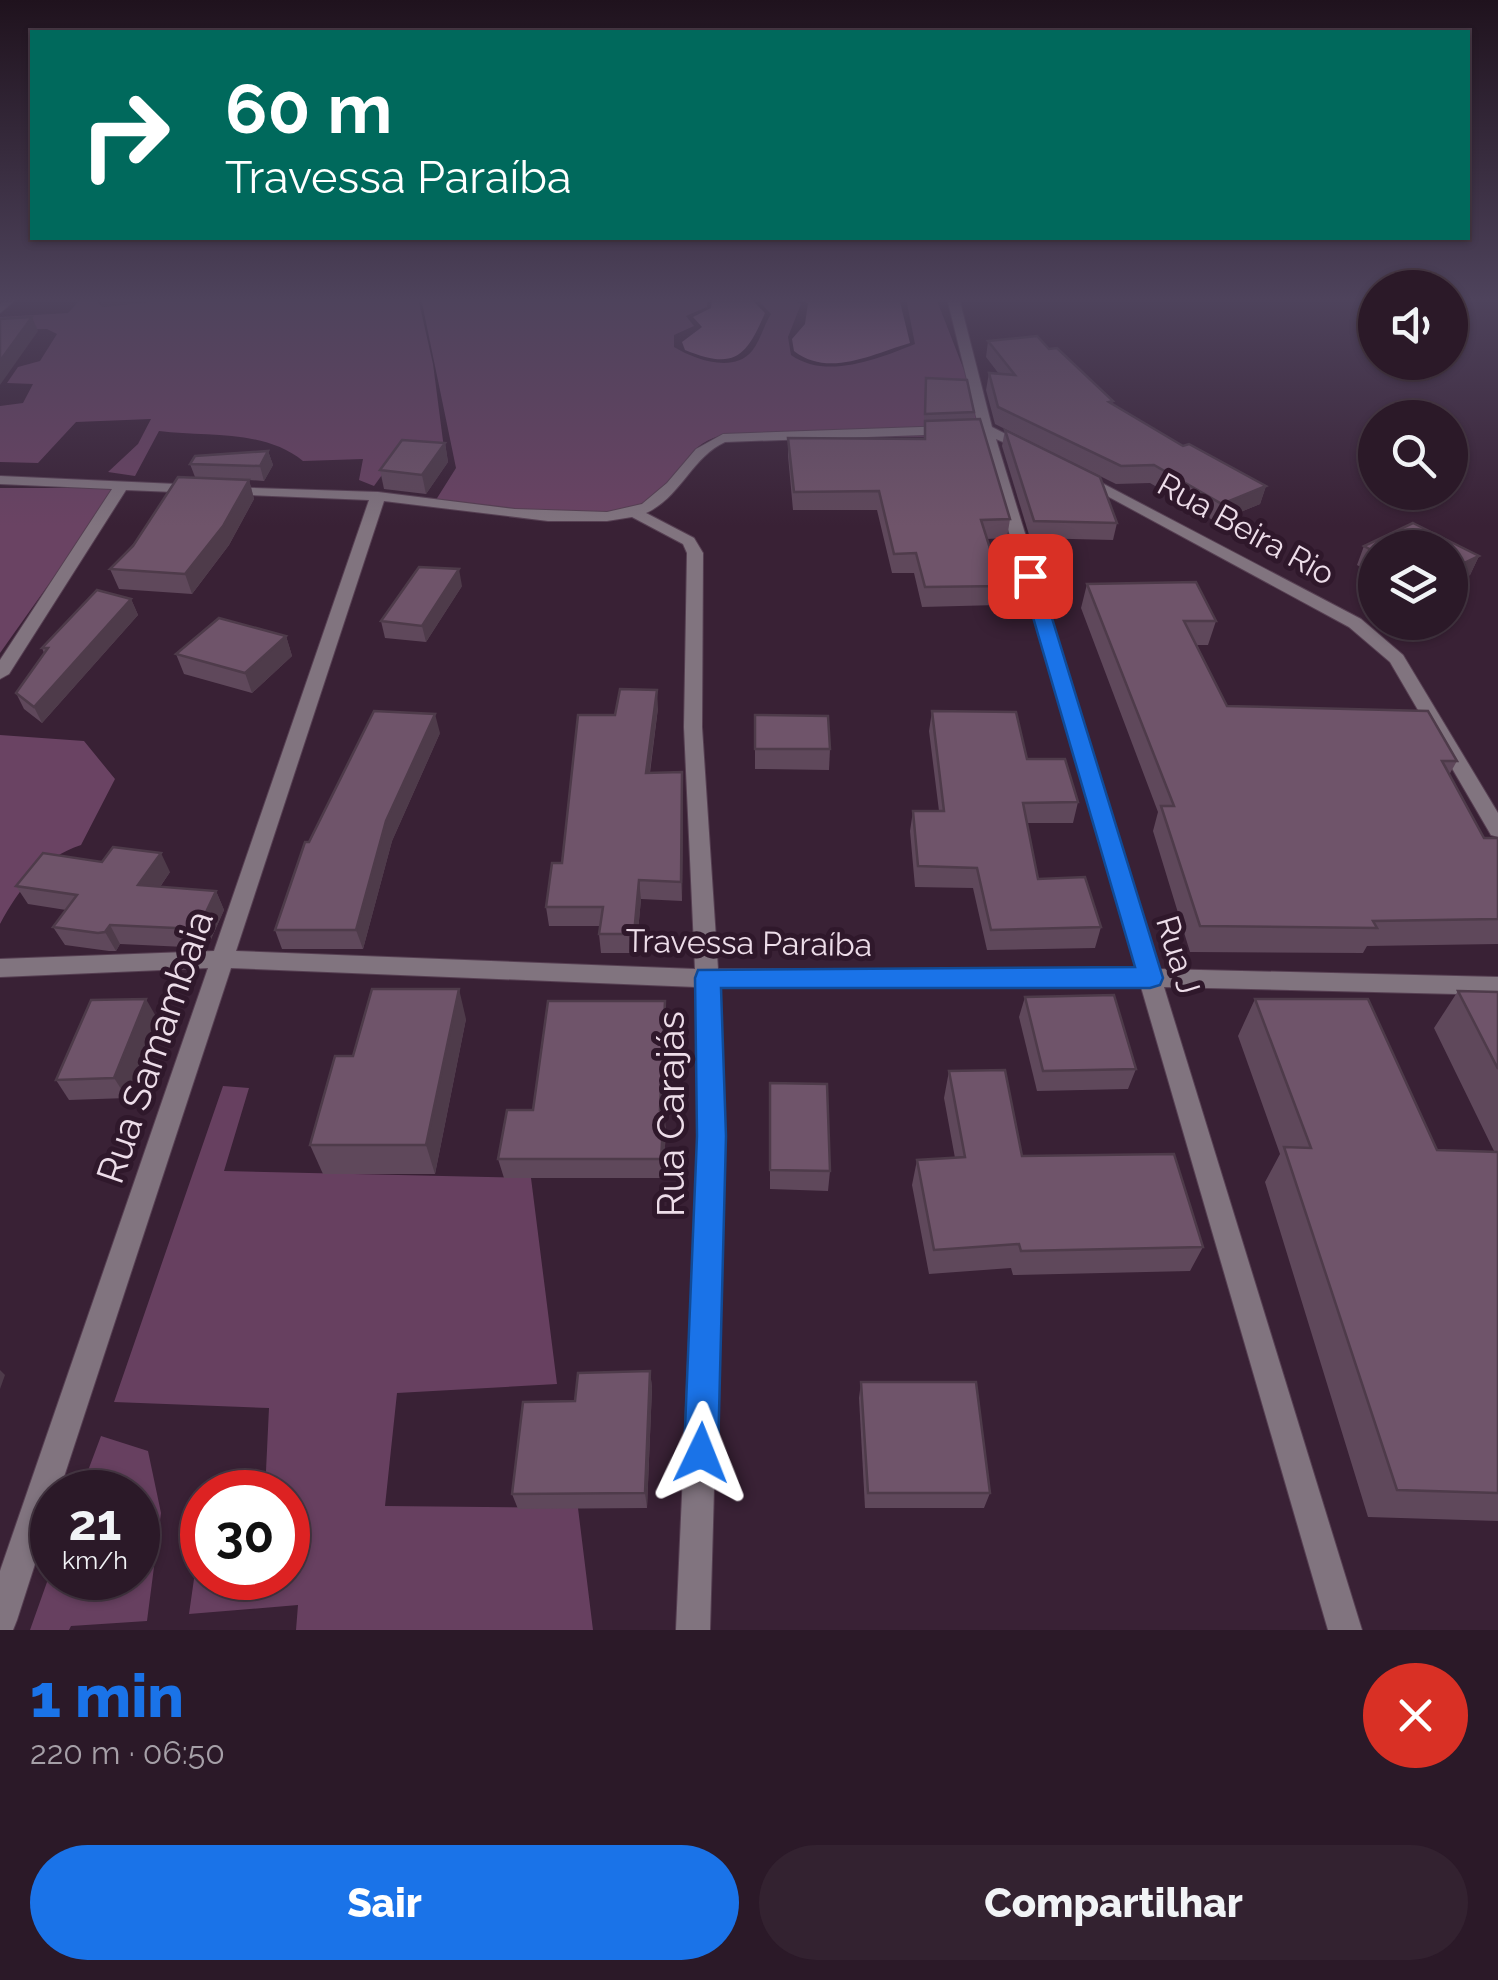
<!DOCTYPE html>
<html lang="pt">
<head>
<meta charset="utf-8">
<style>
  :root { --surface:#2b1928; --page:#332230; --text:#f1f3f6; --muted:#a6a0a8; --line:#473845; --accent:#1a73e8 }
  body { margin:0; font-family:Raleway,sans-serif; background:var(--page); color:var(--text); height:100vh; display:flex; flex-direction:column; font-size:38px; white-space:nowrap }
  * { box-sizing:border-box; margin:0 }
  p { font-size:32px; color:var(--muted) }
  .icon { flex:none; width:55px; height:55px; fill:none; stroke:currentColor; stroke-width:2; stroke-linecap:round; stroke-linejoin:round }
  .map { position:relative; height:1630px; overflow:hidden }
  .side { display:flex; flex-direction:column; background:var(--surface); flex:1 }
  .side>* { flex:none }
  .banner { position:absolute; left:30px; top:30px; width:1440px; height:210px; border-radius:0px; box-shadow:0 2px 8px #0004,0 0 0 2px var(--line); background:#00695c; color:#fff; overflow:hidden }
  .buttons { position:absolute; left:1358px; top:270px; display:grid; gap:20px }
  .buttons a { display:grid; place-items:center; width:110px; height:110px; border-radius:50%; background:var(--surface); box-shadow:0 2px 8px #0004,0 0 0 2px var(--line); font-size:50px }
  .speed { position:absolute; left:30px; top:1470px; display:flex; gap:20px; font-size:50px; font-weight:700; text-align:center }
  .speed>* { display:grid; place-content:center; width:130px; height:130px; border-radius:50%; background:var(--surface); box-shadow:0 2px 8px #0004,0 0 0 2px var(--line); line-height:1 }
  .speed small { font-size:25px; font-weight:400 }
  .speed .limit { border:15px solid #d22; background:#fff; color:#111 }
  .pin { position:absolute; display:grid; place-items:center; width:85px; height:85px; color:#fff; margin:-42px; border-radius:20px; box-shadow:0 5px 15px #0006 }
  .me { position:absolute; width:110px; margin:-55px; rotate:2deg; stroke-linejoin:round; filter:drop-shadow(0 0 8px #0008) }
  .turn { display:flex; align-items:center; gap:35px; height:210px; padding:0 30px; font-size:45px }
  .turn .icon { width:130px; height:130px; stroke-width:2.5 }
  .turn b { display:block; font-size:70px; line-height:85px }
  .round { display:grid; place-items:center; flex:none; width:105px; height:105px; border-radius:52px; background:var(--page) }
  .overview { display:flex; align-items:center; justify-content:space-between; height:170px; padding:0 30px }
  h1 { font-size:60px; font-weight:800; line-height:75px; color:var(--accent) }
  .button { display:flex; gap:20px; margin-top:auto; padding:20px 30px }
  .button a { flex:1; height:115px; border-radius:60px; background:var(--accent); color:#fff; font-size:40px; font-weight:800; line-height:115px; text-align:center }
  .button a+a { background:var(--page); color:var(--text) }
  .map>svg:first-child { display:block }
  .green { fill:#674060 }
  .forest { fill:#6a4363 }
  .water { fill:#8d6485 }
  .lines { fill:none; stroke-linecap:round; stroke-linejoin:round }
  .street-casing { stroke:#563f52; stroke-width:2 }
  .street { fill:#81747f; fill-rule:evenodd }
  .wall { fill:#5f485b }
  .shaded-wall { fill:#4e3b4a }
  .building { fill:#6f546a; stroke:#4e3b4a; stroke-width:2.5 }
  .route { fill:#1a73e8; stroke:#114b97; stroke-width:2.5 }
  .labels { text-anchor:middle; stroke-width:10; stroke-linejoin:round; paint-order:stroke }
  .street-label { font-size:32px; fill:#eddde9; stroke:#2f182b }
  .near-street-label { font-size:38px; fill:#eddde9; stroke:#2f182b }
</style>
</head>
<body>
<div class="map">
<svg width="1498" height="1630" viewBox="0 0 1498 1630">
  <rect width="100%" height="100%" fill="#392135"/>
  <g class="green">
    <path d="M 223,1086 L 249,1088 L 224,1171 L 531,1178 L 557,1384 L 397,1393 L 385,1506 L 578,1508 L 593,1630 L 296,1630 L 298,1605 L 189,1614 L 202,1523 L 202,1578 L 288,1578 L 288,1492 L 265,1492 L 269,1408 L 114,1402 Z"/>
    <path d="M 101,1436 L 148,1451 L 161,1513 L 147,1621 L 71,1626 L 69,1630 L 30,1630 L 52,1568 L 52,1578 L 138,1578 L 138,1492 L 80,1492 Z"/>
  </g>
  <g class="forest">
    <path d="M 82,298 L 93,298 L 103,307 L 182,298 L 418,298 L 433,364 L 445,456 L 397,454 L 374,486 L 359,480 L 363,459 L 303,461 C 264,429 206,437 159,431 L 135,476 L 108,472 L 138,444 L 151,419 L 76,422 L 38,463 L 0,462 L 0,406 L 23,403 L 33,384 L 7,383 L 18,367 L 40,361 L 57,334 L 47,329 L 0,330 L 0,317 L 68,313 Z"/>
    <path d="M 421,298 L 707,298 L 707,307 L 686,316 L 694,326 L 674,335 L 674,347 C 694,359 733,374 752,351 C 760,341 764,325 771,314 L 756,298 L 787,298 L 801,304 L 788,337 L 791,355 C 826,380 878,359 915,344 L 906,298 L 936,298 L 990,437 L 719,436 C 684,447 685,472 660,493 C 615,530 491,507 434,503 L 456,468 Z"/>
    <path d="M 0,488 L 117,488 L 0,653 Z"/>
    <path d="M 0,735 L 84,741 L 115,779 L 81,845 C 43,857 19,889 0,924 Z"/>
  </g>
  <g class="water">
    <path d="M 750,298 L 765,313 C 746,358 734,370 685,350 L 682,342 L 702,327 L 693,317 L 711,308 L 712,299 Z"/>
    <path d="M 794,298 L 899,298 L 910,343 C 872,354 829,378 794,351 L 792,339 L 805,324 L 808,303 Z"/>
  </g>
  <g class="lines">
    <g class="street-casing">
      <g id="street">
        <path d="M 6,298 L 18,298 L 0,313 L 0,304 Z"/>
        <path d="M 947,298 L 959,298 L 992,427 L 1033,448 L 1026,452 L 996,439 L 1159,969 L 1498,977 L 1498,995 L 1164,987 L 1362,1630 L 1328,1630 L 1141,987 L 719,987 L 724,1136 L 710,1630 L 676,1630 L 698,1136 L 696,987 L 231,968 L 59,1492 L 52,1492 L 52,1511 L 17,1620 L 13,1630 L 0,1630 L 0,1571 L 208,968 L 0,977 L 0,959 L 214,951 L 369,500 L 227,494 L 222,493 L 222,487 L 378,492 L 515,509 L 607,512 L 642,504 L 667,483 L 696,449 L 723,434 L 978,425 ZM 980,433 L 1136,969 L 718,969 L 702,727 L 703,553 L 694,538 L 646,513 C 680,498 692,457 725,442 ZM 384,501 L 548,521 L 607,521 L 632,517 L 683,544 L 687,553 L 684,727 L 695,969 L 236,951 Z"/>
        <path d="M 1079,471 L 1361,619 L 1403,655 L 1498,813 L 1498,837 L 1491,835 L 1390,662 L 1349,627 L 1074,478 L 1074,472 Z"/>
        <path d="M 0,476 L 198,485 L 205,489 L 198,493 L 126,490 L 9,674 L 0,679 L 0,660 L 112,489 L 0,484 Z"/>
      </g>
    </g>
    <use href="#street" class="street"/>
  </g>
  <g class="wall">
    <path d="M 988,341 L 1049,349 L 1113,401 L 1112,404 L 1183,446 L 1266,486 L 1260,504 L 1216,522 L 1150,483 L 1116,484 L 995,424 L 986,390 L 989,373 L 999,374 L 986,357 Z"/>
    <path d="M 925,387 L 974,412 L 974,419 L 1010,519 L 1007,538 L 987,539 L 1002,586 L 998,605 L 922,607 L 914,573 L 892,573 L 877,510 L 793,510 L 788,456 L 788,438 L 924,439 L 925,423 L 924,423 Z"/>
    <path d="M 1005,430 L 1117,523 L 1113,540 L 1030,538 L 1002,446 Z"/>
    <path d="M 445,443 L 448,462 L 426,494 L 384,489 L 380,470 Z"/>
    <path d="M 268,451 L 273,465 L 264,481 L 249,480 L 254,499 L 229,545 L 192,594 L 119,589 L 110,569 L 195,477 L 190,464 Z"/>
    <path d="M 1413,523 L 1479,556 L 1470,575 L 1450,585 L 1450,548 L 1375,548 L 1375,575 L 1357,565 L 1364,546 Z"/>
    <path d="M 1087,584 L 1216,621 L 1208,645 L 1197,645 L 1227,706 L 1457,761 L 1449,775 L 1484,838 L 1498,838 L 1498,944 L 1367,946 L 1363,953 L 1190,952 L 1153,831 L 1158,812 L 1081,608 Z"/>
    <path d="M 462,586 L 426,642 L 385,638 L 381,621 Z"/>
    <path d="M 131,599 L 138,615 L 42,723 L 24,709 L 16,693 L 44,653 L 42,648 Z"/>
    <path d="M 286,636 L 292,656 L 252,693 L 184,674 L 176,654 Z"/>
    <path d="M 658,708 L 650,773 L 683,791 L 682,901 L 641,899 L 636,953 L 601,953 L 599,934 L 600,926 L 549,926 L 546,907 L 615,715 Z"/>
    <path d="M 932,711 L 1027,759 L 1078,802 L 1073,823 L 1027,823 L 1038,879 L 1101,927 L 1095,948 L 987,950 L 973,888 L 915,887 L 910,831 L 913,811 L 939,811 L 929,731 Z"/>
    <path d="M 755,715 L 830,749 L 829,770 L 755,769 Z"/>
    <path d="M 440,733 L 392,841 L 363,949 L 282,949 L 275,930 L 309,842 Z"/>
    <path d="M 170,872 L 160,887 L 216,891 L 224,910 L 207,948 L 120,944 L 116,951 L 109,951 L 65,945 L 53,927 L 66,910 L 28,904 L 16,886 Z"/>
    <path d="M 1458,991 L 1498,992 L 1498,1521 L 1368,1517 L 1265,1182 L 1280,1154 L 1238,1036 L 1255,999 L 1437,1150 L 1494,1151 L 1434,1028 Z"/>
    <path d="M 1025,997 L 1136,1069 L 1128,1089 L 1037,1091 L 1019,1017 Z"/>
    <path d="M 665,1001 L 666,1021 L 662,1110 L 666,1130 L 663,1178 L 504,1178 L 498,1159 L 533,1110 Z"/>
    <path d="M 466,1019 L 435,1174 L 323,1174 L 310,1145 L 353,1056 Z"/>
    <path d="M 158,1020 L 127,1098 L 69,1100 L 56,1080 Z"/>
    <path d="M 949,1071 L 1022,1156 L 1203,1247 L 1190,1271 L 1013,1275 L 1011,1268 L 929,1274 L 912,1185 L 917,1160 L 955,1158 L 944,1098 Z"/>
    <path d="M 770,1083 L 830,1171 L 828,1191 L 770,1189 Z"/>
    <path d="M 650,1371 L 652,1388 L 647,1508 L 518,1509 L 512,1494 L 575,1401 Z"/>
    <path d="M 861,1382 L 990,1493 L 984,1508 L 865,1508 L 859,1398 Z"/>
  </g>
  <g class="shaded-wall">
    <path d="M 99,298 L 164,298 L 162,301 L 102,307 Z"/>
    <path d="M 32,317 L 38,331 L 0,385 L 0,361 Z"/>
    <path d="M 445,443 L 448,462 L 426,494 L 422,475 Z"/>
    <path d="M 268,451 L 273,465 L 264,481 L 260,466 Z"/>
    <path d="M 249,480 L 254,499 L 229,545 L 192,594 L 185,574 Z"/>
    <path d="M 1266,486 L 1260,504 L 1216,522 L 1222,504 Z"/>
    <path d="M 1479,556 L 1470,575 L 1450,585 L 1450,570 Z"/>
    <path d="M 459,569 L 462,586 L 426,642 L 422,626 Z"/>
    <path d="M 131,599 L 138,615 L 42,723 L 34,707 Z"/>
    <path d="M 286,636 L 292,656 L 252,693 L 245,673 Z"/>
    <path d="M 657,690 L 658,708 L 647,792 L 646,773 Z"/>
    <path d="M 435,714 L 440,733 L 392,841 L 363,949 L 356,930 L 386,821 Z"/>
    <path d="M 682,772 L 683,791 L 682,901 L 681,882 Z"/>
    <path d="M 161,853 L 170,872 L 148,904 L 138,885 Z"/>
    <path d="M 639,880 L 641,899 L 636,953 L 634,934 Z"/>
    <path d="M 216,891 L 224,910 L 207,948 L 198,929 Z"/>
    <path d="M 110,925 L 120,944 L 116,951 L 105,932 Z"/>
    <path d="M 459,989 L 466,1019 L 435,1174 L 426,1145 Z"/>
    <path d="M 146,999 L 158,1020 L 127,1098 L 114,1078 Z"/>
    <path d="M 665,1001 L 666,1021 L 661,1130 L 660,1110 Z"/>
    <path d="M 664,1110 L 666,1130 L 663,1178 L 661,1159 Z"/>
    <path d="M 0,1370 L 5,1375 L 0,1389 Z"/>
    <path d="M 650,1371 L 652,1388 L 647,1508 L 645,1493 Z"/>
  </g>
  <g class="building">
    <path d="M 32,317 L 0,361 L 0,319 Z"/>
    <path d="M 1037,336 L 1049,349 L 1057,348 L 1113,401 L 1109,402 L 1183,446 L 1189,444 L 1266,486 L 1222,504 L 1154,465 L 1121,466 L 998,407 L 989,373 L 1015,375 L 988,341 Z"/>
    <path d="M 926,378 L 967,380 L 974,412 L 925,414 Z"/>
    <path d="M 980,419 L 1010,519 L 981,520 L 1002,586 L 925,587 L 916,553 L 894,554 L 879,491 L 794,492 L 788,438 L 925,439 L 925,421 Z"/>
    <path d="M 1005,430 L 1100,477 L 1117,523 L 1034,521 Z"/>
    <path d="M 402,440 L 445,443 L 422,475 L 380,470 Z"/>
    <path d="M 268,451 L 260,466 L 190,464 L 195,456 Z"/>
    <path d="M 178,477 L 249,480 L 223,526 L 185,574 L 110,569 L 133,546 Z"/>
    <path d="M 1413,523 L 1479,556 L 1450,570 L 1450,548 L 1375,548 L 1375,552 L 1364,546 Z"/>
    <path d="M 419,567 L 459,569 L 422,626 L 381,621 Z"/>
    <path d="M 1196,582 L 1216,621 L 1184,621 L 1227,706 L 1428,711 L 1457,761 L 1442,761 L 1484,838 L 1498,838 L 1498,919 L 1373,921 L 1377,928 L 1200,926 L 1161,806 L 1174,806 L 1087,584 Z"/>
    <path d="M 97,590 L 131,599 L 34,707 L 16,693 L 48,648 L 42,648 Z"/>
    <path d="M 219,618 L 286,636 L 245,673 L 176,654 Z"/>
    <path d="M 620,689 L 657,690 L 646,773 L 682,772 L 681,882 L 639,880 L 634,934 L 599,934 L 603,907 L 546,907 L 552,863 L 562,863 L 578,715 L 615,715 Z"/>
    <path d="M 374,711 L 435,714 L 386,821 L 356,930 L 275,930 L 305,842 L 309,842 Z"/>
    <path d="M 932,711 L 1016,712 L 1027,759 L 1065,759 L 1078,802 L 1023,803 L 1038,879 L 1085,877 L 1101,927 L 991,930 L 977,868 L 918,866 L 913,811 L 944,811 Z"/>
    <path d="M 755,715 L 828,716 L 830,749 L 755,749 Z"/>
    <path d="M 113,847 L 161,853 L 138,885 L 216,891 L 198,929 L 110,925 L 105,932 L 98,933 L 53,927 L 77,895 L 16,886 L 43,853 L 102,862 Z"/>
    <path d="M 372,989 L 459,989 L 426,1145 L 310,1145 L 335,1056 L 353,1056 Z"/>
    <path d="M 1458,991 L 1498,992 L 1498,1069 Z"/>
    <path d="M 1114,995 L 1136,1069 L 1043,1071 L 1025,997 Z"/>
    <path d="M 146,999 L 114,1078 L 56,1080 L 91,1000 Z"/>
    <path d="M 1255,999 L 1368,999 L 1437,1150 L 1498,1152 L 1498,1493 L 1397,1490 L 1284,1147 L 1311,1148 Z"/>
    <path d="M 548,1001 L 665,1001 L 660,1110 L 664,1110 L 661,1159 L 498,1159 L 507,1110 L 533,1110 Z"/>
    <path d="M 1005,1070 L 1022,1156 L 1174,1154 L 1203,1247 L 1021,1251 L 1019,1244 L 934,1250 L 917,1160 L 965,1157 L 949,1071 Z"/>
    <path d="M 770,1083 L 827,1084 L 830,1171 L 770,1170 Z"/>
    <path d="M 650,1371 L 645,1493 L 512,1494 L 523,1402 L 575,1401 L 578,1373 Z"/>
    <path d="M 861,1382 L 976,1382 L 990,1493 L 868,1493 Z"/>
  </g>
  <linearGradient id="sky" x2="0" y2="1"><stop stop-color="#1f121d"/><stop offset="0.57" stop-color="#4e435c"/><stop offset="1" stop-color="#4e435c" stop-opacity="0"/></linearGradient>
  <rect width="1498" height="526" fill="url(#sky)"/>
  <path class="route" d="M 1030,570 L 1039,576 L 1163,978 L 1160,985 L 1150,988 L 721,988 L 726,1136 L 718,1453 L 713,1465 L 701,1470 L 689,1465 L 684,1453 L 697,1136 L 695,978 L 698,970 L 1135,967 L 1021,576 Z"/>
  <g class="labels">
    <g class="street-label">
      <text transform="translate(1246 529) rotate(29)" y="11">Rua Beira Rio</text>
      <text transform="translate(749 943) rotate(1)" y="11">Travessa Paraíba</text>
      <text transform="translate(1178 955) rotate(73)" y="11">Rua J</text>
    </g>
    <g class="near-street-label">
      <text transform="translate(155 1047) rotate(-71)" y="13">Rua Samambaia</text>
      <text transform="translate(671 1114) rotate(-90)" y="13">Rua Carajás</text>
    </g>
  </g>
</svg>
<div class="buttons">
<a><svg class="icon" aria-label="sound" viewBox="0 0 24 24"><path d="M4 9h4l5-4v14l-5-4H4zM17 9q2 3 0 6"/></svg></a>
<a><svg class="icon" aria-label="search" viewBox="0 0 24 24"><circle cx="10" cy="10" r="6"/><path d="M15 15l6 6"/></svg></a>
<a><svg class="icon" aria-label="layers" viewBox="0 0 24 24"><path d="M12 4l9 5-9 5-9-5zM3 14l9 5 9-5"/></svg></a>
</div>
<div class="speed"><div>21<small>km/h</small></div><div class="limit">30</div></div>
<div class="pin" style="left:1030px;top:576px;background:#d93025"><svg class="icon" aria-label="arrive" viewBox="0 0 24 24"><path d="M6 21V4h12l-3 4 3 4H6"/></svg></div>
<svg class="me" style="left:701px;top:1453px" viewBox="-20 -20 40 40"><path d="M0-17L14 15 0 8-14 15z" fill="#1a73e8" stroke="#fff" stroke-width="4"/></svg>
<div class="banner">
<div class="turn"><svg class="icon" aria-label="right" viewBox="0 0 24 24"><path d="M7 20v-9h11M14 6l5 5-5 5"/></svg><div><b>60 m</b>Travessa Paraíba</div></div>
</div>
</div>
<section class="side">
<div class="overview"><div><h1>1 min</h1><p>220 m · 06:50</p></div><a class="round" style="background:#d93025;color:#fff"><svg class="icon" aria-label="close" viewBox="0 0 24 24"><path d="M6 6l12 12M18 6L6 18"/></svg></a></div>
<div class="button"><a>Sair</a><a>Compartilhar</a></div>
</section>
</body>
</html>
